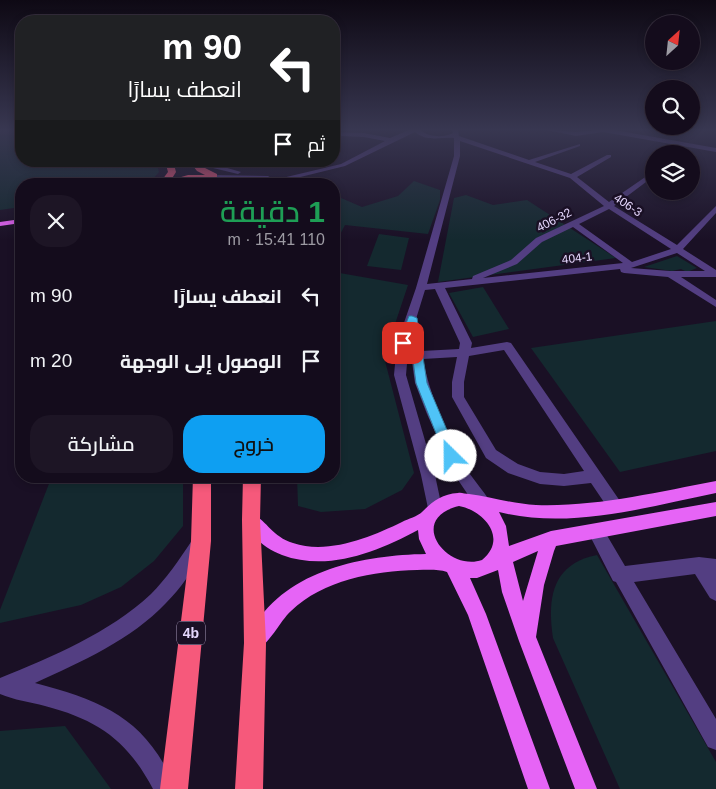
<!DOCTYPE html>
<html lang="ar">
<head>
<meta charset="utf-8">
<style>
  :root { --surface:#140c1c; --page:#1d1525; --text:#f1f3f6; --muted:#9d9ba3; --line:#332c3b; --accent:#0e9ff2 }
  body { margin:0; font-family:Helvetica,Cairo,sans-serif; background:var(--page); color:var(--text); direction:rtl; height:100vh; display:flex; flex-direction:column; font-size:19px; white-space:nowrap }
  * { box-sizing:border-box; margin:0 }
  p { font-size:16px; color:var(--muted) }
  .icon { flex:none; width:28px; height:28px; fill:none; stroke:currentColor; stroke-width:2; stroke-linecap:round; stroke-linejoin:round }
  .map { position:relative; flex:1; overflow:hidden; direction:ltr }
  .details { position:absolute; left:15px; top:178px; width:325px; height:305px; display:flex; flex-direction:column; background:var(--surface); border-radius:20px; box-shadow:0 2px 8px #0003,0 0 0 1px var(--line); direction:rtl }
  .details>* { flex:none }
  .hud { position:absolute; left:15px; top:15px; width:325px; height:152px; border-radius:20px; box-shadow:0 2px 8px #0003,0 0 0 1px var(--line); direction:rtl; background:#202124; color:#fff; overflow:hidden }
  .needle { width:32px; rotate:27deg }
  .controls { position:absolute; left:645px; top:15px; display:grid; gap:10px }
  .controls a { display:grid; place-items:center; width:55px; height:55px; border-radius:50%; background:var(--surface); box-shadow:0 2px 8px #0003,0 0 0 1px var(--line); font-size:25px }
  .pin { position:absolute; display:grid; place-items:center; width:42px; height:42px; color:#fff; margin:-21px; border-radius:10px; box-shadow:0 2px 8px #0006 }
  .me { position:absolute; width:55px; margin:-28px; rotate:337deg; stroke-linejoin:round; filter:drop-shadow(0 0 4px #0008) }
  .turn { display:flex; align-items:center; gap:18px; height:105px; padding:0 15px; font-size:22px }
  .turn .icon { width:65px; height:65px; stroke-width:2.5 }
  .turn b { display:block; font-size:35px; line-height:42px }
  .then { display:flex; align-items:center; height:48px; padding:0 15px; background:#0003; gap:10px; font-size:19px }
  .round { display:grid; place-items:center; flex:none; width:52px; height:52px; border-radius:20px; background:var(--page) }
  .overview { display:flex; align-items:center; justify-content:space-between; height:85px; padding:0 15px }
  h1 { font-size:30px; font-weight:600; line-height:38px; color:#1e9e55 }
  .cta { display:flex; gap:10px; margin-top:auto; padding:10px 15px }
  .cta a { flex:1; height:58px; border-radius:20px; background:var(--accent); color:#111; font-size:20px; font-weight:600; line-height:58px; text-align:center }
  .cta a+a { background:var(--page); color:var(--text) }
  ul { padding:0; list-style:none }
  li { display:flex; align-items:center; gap:15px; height:65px; padding:0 15px }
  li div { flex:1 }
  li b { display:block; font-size:19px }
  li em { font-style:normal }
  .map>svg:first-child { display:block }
  .green { fill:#14292f }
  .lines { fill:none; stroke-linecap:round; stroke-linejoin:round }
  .minor { fill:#533e82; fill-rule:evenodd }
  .major { fill:#e664f6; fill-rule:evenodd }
  .highway { fill:#f6597b; fill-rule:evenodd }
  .route { fill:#4fc3f7; stroke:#337fa1 }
  .labels { text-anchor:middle; stroke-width:5; stroke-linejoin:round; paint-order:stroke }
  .far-street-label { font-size:12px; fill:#e5d7fd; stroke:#1a1025 }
  .shield { fill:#1a1025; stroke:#a89bbc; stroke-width:1 }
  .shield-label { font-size:14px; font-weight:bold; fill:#e5d7fd }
</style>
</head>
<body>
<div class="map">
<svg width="716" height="789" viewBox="0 0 716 789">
  <rect width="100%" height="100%" fill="#1a1025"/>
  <g class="green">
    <path d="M 0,129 L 21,129 L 21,161 L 156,161 L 159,172 L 152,180 L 143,184 L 21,184 L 21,207 L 0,210 Z"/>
    <path d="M 414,181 L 440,190 L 440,200 L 428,234 L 345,225 L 334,246 L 334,195 L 362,207 L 398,196 Z"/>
    <path d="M 466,195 L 493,205 L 527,200 L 616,258 L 438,282 L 454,198 Z"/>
    <path d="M 379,234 L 409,238 L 401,270 L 367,266 Z"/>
    <path d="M 677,256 L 697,268 L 687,272 L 681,269 L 672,271 L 644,267 Z"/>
    <path d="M 334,272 L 408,285 L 384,357 L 414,473 L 402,490 L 365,509 L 321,512 L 298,506 L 297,476 L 334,476 Z"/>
    <path d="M 483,287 L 509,329 L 473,337 L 449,293 Z"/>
    <path d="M 716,321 L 716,451 L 620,472 L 531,348 Z"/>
    <path d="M 52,476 L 183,476 L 183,526 L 154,561 L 121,587 L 81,605 L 0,623 L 0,610 Z"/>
    <path d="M 597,555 L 716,762 L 716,789 L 620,789 L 553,638 C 547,598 552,564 597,555 Z"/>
    <path d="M 65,726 L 111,789 L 0,789 L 0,731 Z"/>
  </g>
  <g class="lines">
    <g class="minor">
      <path d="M 411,129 L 422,129 L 421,131 C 431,137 442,138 453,133 L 452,129 L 458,129 L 459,136 L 529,160 L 580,144 L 580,146 L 535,162 L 571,174 L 607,155 L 611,155 L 611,157 L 577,177 L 609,202 L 654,171 L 654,176 L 614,206 L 677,245 L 716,206 L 716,213 L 683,249 L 716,270 L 716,277 L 681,277 L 716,300 L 716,307 L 668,277 L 624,273 L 621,272 L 620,269 L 445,288 L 472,343 L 471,348 L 507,342 L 511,343 L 620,501 L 623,506 L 620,511 L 615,513 L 610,511 L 591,483 L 564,486 L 540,484 L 508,473 L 486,458 L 452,397 L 452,382 L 457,357 L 423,359 C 429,392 447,438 465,467 C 474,481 487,494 494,509 L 491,514 L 486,516 L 481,514 L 454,474 L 427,414 L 415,383 L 409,341 L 406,375 L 435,475 L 442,508 L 439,513 L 434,515 L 429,513 L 421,475 L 394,375 L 397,343 L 416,288 L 454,156 L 454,138 C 441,137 426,142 415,132 L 345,166 L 272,184 L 257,184 L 341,164 L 385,141 L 364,137 L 341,136 L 337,146 L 334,148 L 335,136 L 334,132 L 364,133 L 390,138 ZM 460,141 L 570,178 L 604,206 L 536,238 L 511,260 L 473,276 L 472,279 L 427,284 L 460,156 ZM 609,209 L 671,249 L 632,262 L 579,224 ZM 573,227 L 623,263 L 483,278 L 517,264 L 542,242 ZM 677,253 L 705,271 L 670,271 L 631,268 ZM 435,289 L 460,343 L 459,349 L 422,351 L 416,319 L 425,290 ZM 504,350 L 584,471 L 564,474 L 540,472 L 518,464 L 496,450 L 464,397 L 464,382 L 469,356 Z"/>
      <path d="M 542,129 L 576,132 L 609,129 L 716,148 L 716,152 L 603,132 L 576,136 Z"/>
      <path d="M 206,161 L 213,161 L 217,165 L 241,172 L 238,174 L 213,168 Z"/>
      <path d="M 208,175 L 268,176 L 271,178 L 268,180 L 206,178 L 206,176 Z"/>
      <path d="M 596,524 L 602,527 L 625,566 L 699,557 L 716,559 L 716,601 L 710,598 L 695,574 L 634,582 L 716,719 L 716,750 L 708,747 L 616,582 L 613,581 L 588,532 L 590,527 Z"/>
      <path d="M 197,540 L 203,542 L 205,548 L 203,554 C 192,571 181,588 166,603 C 131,640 81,662 35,683 C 104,701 147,719 176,789 L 153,789 C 127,740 98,720 45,706 C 30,702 14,700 0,694 L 0,678 C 52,657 109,633 151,594 C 166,579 179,560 191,542 Z"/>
    </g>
    <g class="major">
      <path d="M 21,219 L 21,223 L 0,226 L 0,222 Z"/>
      <path d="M 716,481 L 716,493 C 646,507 570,530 499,512 L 506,526 L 509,546 L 551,531 L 716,502 L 716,516 L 556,546 L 554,551 L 544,585 L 536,637 L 597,789 L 575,789 L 519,641 L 502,592 L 498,570 L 477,578 L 470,578 L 486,614 L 550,789 L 528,789 L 468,615 L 447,572 C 438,569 427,570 417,570 C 374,571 323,580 291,611 C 280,621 269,645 256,650 L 249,648 L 247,641 C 275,572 360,555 426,554 L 419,539 L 418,530 C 377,552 328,572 282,555 C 265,549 251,536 243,520 L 245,515 L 251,513 C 266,519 271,536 293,543 C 328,555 371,537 402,522 C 408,519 418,516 422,512 C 433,501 442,494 458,493 C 461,492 465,494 469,494 C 491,497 514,504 536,505 C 597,507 657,492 716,481 ZM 459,506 C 485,511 508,539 482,560 C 447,572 406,519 459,506 ZM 538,551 L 523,601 L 513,562 Z"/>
    </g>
    <g class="highway">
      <path d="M 165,161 L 173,161 L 176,172 L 171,180 L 188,175 L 205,175 L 197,171 L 189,161 L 197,161 L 203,167 L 217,174 L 217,178 L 227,184 L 195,179 L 175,184 L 159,184 L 168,172 Z"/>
      <path d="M 193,476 L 211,476 L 211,541 L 188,789 L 160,789 L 191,541 Z"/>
      <path d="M 243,476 L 261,476 L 260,520 L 266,643 L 263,789 L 235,789 L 244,643 L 242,520 Z"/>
    </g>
  </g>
  <linearGradient id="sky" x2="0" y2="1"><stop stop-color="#0e0914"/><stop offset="0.54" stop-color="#383751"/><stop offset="1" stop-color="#383751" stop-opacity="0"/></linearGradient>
  <rect width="716" height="240" fill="url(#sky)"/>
  <path class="route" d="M 409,316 L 412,316 L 417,318 L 427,383 L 458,456 L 456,460 L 451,461 L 447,460 L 445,456 L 416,383 L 410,338 L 406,346 L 399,346 L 398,343 Z"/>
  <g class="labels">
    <g class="far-street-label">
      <text transform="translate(628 205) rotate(34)" y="4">406-3</text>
      <text transform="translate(554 220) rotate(-27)" y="4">406-32</text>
      <text transform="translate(577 258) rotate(-7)" y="4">404-1</text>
    </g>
    <rect class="shield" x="177" y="621.5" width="28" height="23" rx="4"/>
    <g class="shield-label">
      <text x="191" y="638">4b</text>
    </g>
  </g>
</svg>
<div class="controls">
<a><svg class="needle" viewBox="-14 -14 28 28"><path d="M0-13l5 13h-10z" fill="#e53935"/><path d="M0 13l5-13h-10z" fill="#9d9ba3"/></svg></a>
<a><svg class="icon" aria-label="search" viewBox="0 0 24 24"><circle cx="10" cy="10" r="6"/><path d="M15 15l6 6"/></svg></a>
<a><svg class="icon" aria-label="layers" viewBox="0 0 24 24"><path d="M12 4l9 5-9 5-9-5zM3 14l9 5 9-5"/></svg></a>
</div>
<div class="pin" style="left:403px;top:343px;background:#d93025"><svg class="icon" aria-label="arrive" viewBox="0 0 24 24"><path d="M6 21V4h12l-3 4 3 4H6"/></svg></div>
<svg class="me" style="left:451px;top:456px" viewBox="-20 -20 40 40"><circle r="19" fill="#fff"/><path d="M0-13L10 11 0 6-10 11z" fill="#4fc3f7"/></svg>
<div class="hud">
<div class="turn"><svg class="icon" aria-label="left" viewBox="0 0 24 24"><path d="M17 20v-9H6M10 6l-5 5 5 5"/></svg><div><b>90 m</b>انعطف يسارًا</div></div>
<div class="then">ثم<svg class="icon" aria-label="arrive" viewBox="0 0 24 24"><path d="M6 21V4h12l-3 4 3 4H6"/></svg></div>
</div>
<section class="details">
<div class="overview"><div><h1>1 دقيقة</h1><p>110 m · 15:41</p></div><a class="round"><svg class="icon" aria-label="close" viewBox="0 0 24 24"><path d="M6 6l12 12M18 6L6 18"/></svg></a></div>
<ul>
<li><svg class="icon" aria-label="left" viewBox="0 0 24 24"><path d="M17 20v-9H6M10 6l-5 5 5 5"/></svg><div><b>انعطف يسارًا</b></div><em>90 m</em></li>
<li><svg class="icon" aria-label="arrive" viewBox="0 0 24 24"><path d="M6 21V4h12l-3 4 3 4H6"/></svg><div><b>الوصول إلى الوجهة</b></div><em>20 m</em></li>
</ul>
<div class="cta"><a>خروج</a><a>مشاركة</a></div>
</section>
</div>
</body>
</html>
